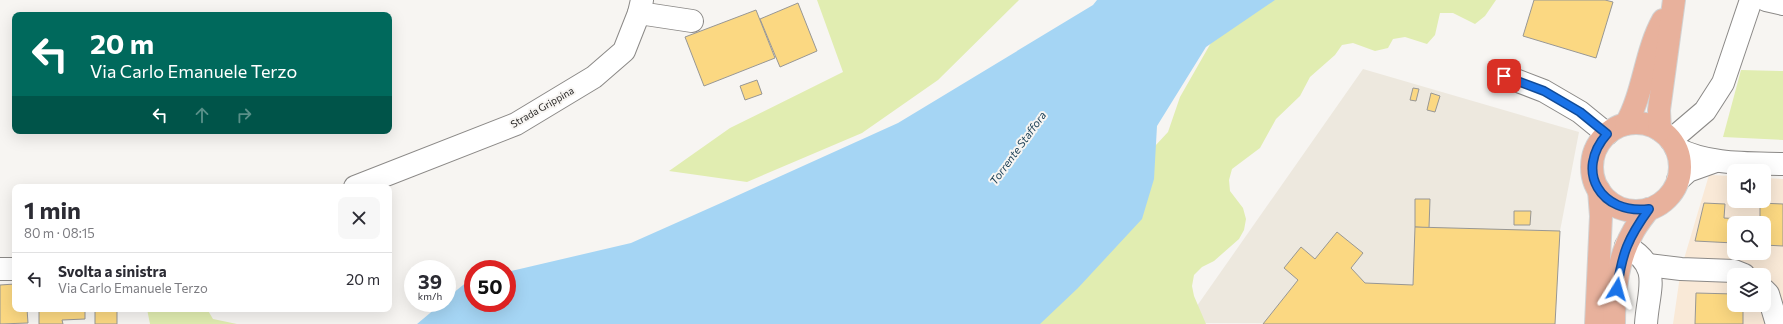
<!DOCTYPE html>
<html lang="it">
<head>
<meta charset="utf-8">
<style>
  :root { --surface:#fff; --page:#f7f7f7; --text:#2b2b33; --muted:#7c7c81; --line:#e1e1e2 }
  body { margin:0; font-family:Commissioner,sans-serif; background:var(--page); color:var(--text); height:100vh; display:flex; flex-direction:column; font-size:15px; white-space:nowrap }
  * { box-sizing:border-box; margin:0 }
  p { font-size:13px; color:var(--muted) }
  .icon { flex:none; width:22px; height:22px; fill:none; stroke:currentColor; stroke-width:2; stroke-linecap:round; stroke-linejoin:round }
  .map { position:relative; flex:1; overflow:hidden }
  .sheet { position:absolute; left:12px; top:184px; width:380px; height:128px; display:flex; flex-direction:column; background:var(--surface); border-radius:8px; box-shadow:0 4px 16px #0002 }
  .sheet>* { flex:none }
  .banner { position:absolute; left:12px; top:12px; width:380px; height:122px; border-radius:8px; box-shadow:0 4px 16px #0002; background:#00695c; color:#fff; overflow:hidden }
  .tools { position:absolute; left:1727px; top:164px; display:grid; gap:8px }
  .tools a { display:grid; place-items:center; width:44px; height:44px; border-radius:8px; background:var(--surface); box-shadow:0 4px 16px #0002; font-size:20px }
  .speed { position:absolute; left:404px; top:260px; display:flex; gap:8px; font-size:20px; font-weight:700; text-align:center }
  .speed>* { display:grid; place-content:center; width:52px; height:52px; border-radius:50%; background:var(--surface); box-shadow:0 4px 16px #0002; line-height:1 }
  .speed small { font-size:10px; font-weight:400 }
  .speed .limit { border:6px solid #d22; background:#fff; color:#111 }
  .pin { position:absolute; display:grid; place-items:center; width:34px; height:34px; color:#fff; margin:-17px; border-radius:8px; box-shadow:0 2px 6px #0006 }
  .me { position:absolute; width:44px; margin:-22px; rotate:8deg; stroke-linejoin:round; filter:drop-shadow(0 0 3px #0008) }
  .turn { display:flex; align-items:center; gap:14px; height:84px; padding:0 12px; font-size:18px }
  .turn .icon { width:52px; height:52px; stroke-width:2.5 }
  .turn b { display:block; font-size:28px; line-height:34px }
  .lanes { display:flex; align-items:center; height:38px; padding:0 12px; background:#0003; justify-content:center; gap:20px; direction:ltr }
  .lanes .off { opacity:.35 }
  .round { display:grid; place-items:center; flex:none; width:42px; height:42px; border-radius:8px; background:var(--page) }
  .overview { display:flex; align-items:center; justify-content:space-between; height:68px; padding:0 12px }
  h1 { font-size:24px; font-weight:700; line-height:30px }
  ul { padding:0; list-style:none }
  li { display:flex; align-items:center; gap:12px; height:52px; padding:0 12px; border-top:1px solid var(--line) }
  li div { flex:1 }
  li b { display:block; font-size:15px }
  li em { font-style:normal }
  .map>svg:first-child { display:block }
  .built { fill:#ede8de }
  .medical { fill:#f9e9d7; fill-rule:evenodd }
  .green { fill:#e1edb1 }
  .water { fill:#a5d5f4 }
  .building { fill:#fbd882; stroke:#989794 }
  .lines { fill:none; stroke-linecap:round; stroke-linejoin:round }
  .minor-casing { stroke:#8b8987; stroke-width:24 }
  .major-casing { stroke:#d2d2d2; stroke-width:24 }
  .minor { stroke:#fff; stroke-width:22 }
  .major { stroke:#e8b19c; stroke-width:22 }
  .route-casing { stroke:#114b97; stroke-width:10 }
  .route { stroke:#1a73e8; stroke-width:7 }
  .labels { text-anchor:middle; stroke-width:4; stroke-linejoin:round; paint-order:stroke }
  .street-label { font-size:10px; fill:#201f1e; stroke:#f7f5f2 }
  .water-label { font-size:11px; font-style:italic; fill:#1e4258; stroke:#f7f5f2 }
</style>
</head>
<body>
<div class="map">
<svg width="1783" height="324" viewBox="0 0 1783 324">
  <rect width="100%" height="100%" fill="#f7f5f2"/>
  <path class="built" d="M 1363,69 L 1579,132 L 1560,231 L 1555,324 L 1185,323 Z"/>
  <path class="medical" d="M 1709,175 L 1734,176 L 1734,201 L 1764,201 L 1764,178 L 1783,179 L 1783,324 L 1673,324 L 1681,269 ZM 1734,223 L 1764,223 L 1764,253 L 1734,253 ZM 1734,275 L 1764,275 L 1764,305 L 1734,305 Z"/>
  <g class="green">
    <path d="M 817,0 L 1019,0 L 938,80 L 862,133 L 747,182 L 669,171 L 730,128 L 843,72 Z"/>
    <path d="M 1259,0 L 1496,0 L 1485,16 L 1475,24 L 1453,13 L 1440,13 L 1435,35 L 1427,44 L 1405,37 L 1393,39 L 1388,48 L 1375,51 L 1353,43 L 1342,45 L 1335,55 L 1310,77 L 1300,96 L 1276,119 L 1260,148 L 1232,169 L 1229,180 L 1230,191 L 1243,208 L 1246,219 L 1244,230 L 1239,239 L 1214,261 L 1202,267 L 1194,275 L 1192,286 L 1194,296 L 1206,324 L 1016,324 L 1155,146 L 1168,132 L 1180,97 L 1212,41 Z"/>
    <path d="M 1741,70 L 1783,71 L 1783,140 L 1723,137 Z"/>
    <path d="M 147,309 L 207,309 L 213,319 L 237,324 L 150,324 Z"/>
  </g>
  <path class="water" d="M 1097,0 L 1275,0 L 1206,47 L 1157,126 L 1154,179 L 1142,219 L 1078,288 L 1040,324 L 417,324 L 442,303 L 447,303 L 447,298 L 468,281 L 473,279 L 473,303 L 507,303 L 507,272 L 631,243 L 721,203 L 898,123 L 1093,5 Z"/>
  <g class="building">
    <path d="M 1534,0 L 1605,0 L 1613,2 L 1596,58 L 1523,36 Z"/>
    <path d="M 798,3 L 817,51 L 780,67 L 760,19 Z"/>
    <path d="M 756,10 L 775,58 L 704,86 L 685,37 Z"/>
    <path d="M 757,80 L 762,94 L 745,100 L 740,86 Z"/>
    <path d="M 1413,88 L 1419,89 L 1416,101 L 1410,100 Z"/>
    <path d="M 1431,93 L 1440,96 L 1435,112 L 1427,110 Z"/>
    <path d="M 1415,199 L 1430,199 L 1429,228 L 1415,227 Z"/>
    <path d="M 1704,203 L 1725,204 L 1724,218 L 1760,220 L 1760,203 L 1783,204 L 1783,246 L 1764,245 L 1764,223 L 1734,223 L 1734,243 L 1695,241 Z"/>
    <path d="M 1514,211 L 1531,211 L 1530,225 L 1514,225 Z"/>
    <path d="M 1415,227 L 1560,231 L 1555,324 L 1263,324 L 1298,280 L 1284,268 L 1301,247 L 1315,259 L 1337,232 L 1363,253 L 1351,268 L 1365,283 L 1413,285 Z"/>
    <path d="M 15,284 L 15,309 L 27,309 L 28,323 L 0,324 L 0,285 Z"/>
    <path d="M 1696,293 L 1734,294 L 1734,305 L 1743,305 L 1743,324 L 1695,324 Z"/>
    <path d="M 39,309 L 85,309 L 85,319 L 62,320 L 63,324 L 39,324 Z"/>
    <rect x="95" y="309" width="22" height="15"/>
  </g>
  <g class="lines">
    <g class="minor-casing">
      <g id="minor">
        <path d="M 1766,0 L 1783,4"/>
        <path d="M 639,13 L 692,21"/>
        <path d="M 1505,76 L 1544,91 L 1580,112 L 1607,134"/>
        <path d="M 1671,140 L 1705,111 L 1723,83 L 1751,0"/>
        <path d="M 1676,148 C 1708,165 1748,163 1783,164"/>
        <path d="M 1678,180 L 1688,171 L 1716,161"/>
        <path d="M 355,187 L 516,124 L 594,77 L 624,51 L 639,13 L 642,0"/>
        <path d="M 1626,246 C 1663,267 1648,289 1646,324"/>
        <path d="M 1648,265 L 1681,269 L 1734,271 L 1744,275"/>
        <path d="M 0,269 L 15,269"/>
        <path d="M 1764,290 L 1768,294 L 1777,324"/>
      </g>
    </g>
    <g class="major-casing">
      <g id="major">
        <circle cx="1636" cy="167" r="44"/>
        <path d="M 1626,124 C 1644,92 1645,52 1663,20"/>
        <path d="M 1660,130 L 1659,110 L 1674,0"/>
        <path d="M 1596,324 L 1601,216 L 1599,190"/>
        <path d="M 1614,324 C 1614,294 1617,260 1632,234 C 1636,225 1643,217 1649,209"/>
      </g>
    </g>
    <use href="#minor" class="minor"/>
    <use href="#major" class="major"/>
  </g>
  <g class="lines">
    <g class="route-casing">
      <path id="route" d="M 1504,76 L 1544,91 L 1580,112 L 1607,134 C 1574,171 1601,215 1649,209 C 1628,238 1622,253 1617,289"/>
    </g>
    <use href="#route" class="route"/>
  </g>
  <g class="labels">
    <g class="street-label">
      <text transform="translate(542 107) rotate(-30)" y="4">Strada Grippina</text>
    </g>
    <g class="water-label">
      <text transform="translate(1018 148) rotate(-54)" y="4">Torrente Staffora</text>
    </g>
  </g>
</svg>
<div class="tools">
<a><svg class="icon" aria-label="sound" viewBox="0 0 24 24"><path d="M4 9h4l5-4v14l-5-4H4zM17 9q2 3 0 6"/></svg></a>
<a><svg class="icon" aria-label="search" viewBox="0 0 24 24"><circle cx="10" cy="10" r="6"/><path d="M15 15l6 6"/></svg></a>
<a><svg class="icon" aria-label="layers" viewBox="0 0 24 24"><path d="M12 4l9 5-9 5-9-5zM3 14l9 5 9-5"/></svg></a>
</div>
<div class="speed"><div>39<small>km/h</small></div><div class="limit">50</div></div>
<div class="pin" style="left:1504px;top:76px;background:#d93025"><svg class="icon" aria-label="arrive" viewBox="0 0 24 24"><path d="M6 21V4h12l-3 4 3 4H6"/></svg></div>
<svg class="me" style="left:1617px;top:289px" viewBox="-20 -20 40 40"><path d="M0-17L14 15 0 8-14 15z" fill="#1a73e8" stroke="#fff" stroke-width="4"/></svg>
<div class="banner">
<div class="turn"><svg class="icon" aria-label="left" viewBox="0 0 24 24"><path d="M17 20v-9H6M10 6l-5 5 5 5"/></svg><div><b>20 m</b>Via Carlo Emanuele Terzo</div></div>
<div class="lanes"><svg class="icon" aria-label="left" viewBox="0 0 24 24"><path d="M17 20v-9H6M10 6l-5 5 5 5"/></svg><svg class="icon off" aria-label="ahead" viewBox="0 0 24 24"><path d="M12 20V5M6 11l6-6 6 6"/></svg><svg class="icon off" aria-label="right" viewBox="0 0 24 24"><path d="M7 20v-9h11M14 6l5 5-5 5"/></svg></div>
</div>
<section class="sheet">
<div class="overview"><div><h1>1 min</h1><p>80 m · 08:15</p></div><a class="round"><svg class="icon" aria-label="close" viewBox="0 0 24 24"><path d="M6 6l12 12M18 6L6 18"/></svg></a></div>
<ul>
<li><svg class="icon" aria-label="left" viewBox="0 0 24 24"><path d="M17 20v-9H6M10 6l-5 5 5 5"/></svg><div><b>Svolta a sinistra</b><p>Via Carlo Emanuele Terzo</p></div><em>20 m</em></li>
</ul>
</section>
</div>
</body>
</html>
